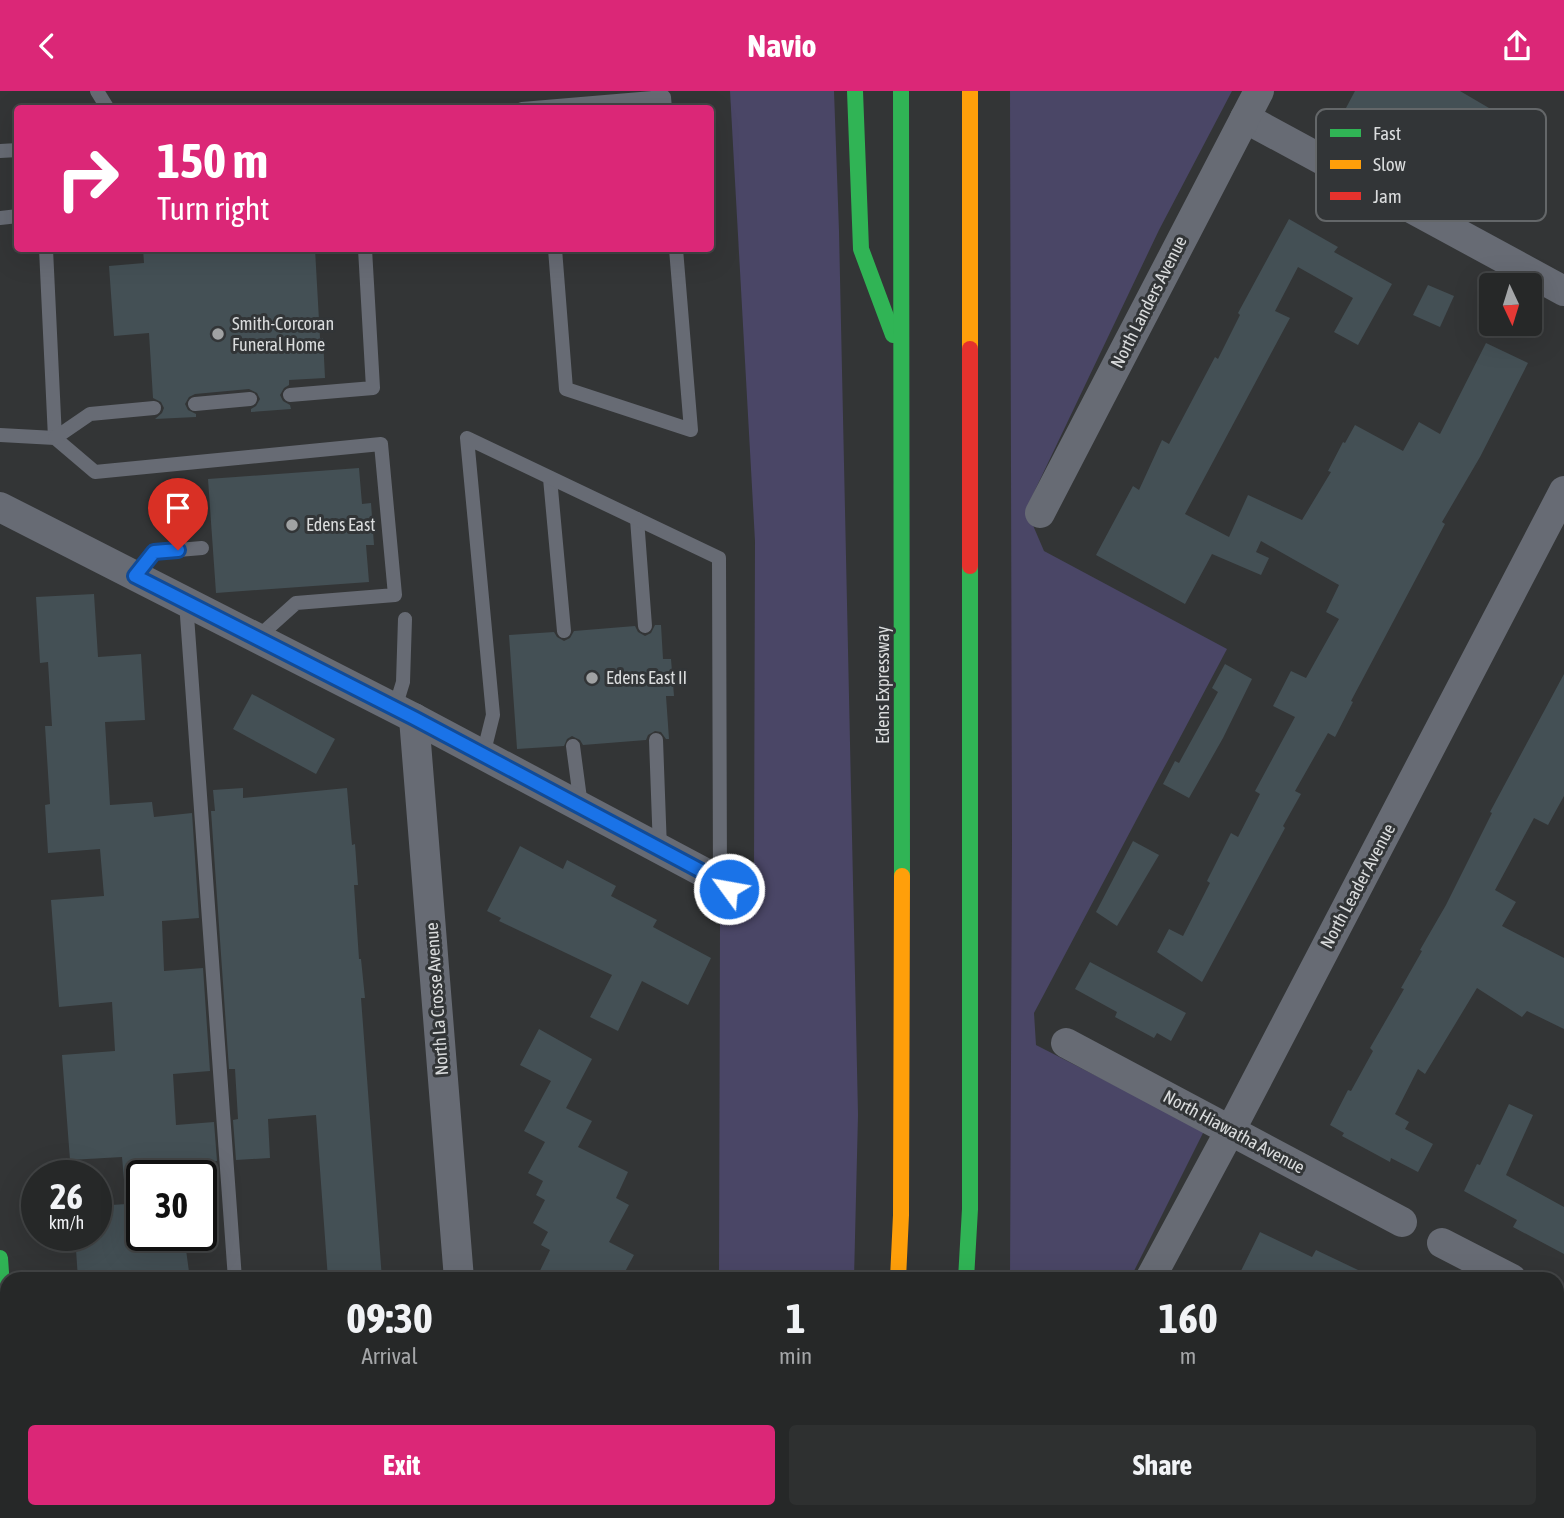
<!DOCTYPE html>
<html lang="en">
<head>
<meta charset="utf-8">
<style>
  :root { --surface:#262828; --page:#2e3030; --text:#f1f3f6; --muted:#a4a6a8; --line:#424445; --accent:#db2777 }
  body { margin:0; font-family:"Asap Condensed",sans-serif; background:var(--page); color:var(--text); height:100vh; display:flex; flex-direction:column; font-size:26px; white-space:nowrap }
  * { box-sizing:border-box; margin:0 }
  p { font-size:23px; color:var(--muted) }
  .icon { flex:none; width:38px; height:38px; fill:none; stroke:currentColor; stroke-width:2; stroke-linecap:round; stroke-linejoin:round }
  .map { position:relative; flex:1; overflow:hidden }
  .sheet { position:absolute; left:0px; top:1181px; width:1564px; height:247px; display:flex; flex-direction:column; background:var(--surface); border-radius:21px 21px 0 0; box-shadow:0 7px 28px #0002,0 0 0 2px var(--line) }
  .sheet>* { flex:none }
  .hud { position:absolute; left:14px; top:14px; width:700px; height:147px; border-radius:7px; box-shadow:0 7px 28px #0002,0 0 0 2px var(--line); background:#db2777; color:#fff; overflow:hidden }
  .needle { width:46px; rotate:176deg }
  .fabs { position:absolute; left:1479px; top:182px; display:grid; gap:14px }
  .fabs a { display:grid; place-items:center; width:63px; height:63px; border-radius:7px; background:var(--surface); box-shadow:0 7px 28px #0002,0 0 0 2px var(--line); font-size:35px }
  .speed { position:absolute; left:21px; top:1069px; display:flex; gap:14px; font-size:35px; font-weight:700; text-align:center }
  .speed>* { display:grid; place-content:center; width:91px; height:91px; border-radius:50%; background:var(--surface); box-shadow:0 7px 28px #0002,0 0 0 2px var(--line); line-height:1 }
  .speed small { font-size:18px; font-weight:400 }
  .speed .limit { border:4px solid #111; border-radius:10px; background:#fff; color:#111 }
  .pin { position:absolute; display:grid; place-items:center; width:60px; height:60px; color:#fff; margin:-72px -30px; border-radius:50% 50% 50% 0; rotate:-45deg; box-shadow:0 0 7px #0007 }
  .pin .icon { rotate:45deg }
  .me { position:absolute; width:77px; margin:-38px; rotate:302deg; stroke-linejoin:round; filter:drop-shadow(0 0 5px #0008) }
  .turn { display:flex; align-items:center; gap:24px; height:147px; padding:0 28px; font-size:32px }
  .turn .icon { width:91px; height:91px; stroke-width:2.5 }
  .turn b { display:block; font-size:49px; line-height:60px }
  .eta { display:flex; justify-content:space-evenly; align-items:center; height:119px; text-align:center }
  .eta b { font-size:42px; font-weight:700; line-height:49px }
  .action { display:flex; gap:14px; margin-top:auto; padding:14px 28px }
  .action a { flex:1; height:80px; border-radius:7px; background:var(--accent); color:#fff; font-size:28px; font-weight:700; line-height:80px; text-align:center }
  .action a+a { background:var(--page); color:var(--text) }
  header { display:flex; justify-content:space-between; align-items:center; height:91px; padding:0 28px; background:var(--accent); color:#fff; font-size:32px; font-weight:700 }
  .map>svg:first-child { display:block }
  .green { fill:#4a4666 }
  .building { fill:#445055 }
  .lines { fill:none; stroke-linecap:round; stroke-linejoin:round }
  .lane { stroke:#676b74; stroke-width:14 }
  .street { stroke:#676b74; stroke-width:30 }
  .fast { stroke:#30b455; stroke-width:16 }
  .slow { stroke:#ff9f0a; stroke-width:16 }
  .jam { stroke:#e5322d; stroke-width:16 }
  .route-casing { stroke:#114b97; stroke-width:18 }
  .route { stroke:#1a73e8; stroke-width:12 }
  .poi-dot { fill:#a0a2a3; stroke:#323537; stroke-width:2.5 }
  .labels { text-anchor:middle; stroke-width:6; stroke-linejoin:round; paint-order:stroke }
  .street-label { font-size:18px; fill:#dadcdd; stroke:#323537 }
  .poi-label { font-size:18px; fill:#dadcdd; stroke:#323537; text-anchor:start }
  .key { fill:#323537; stroke:#646769; stroke-width:2 }
  .key-label { font-size:19px; fill:#dadcdd }
</style>
</head>
<body>
<header><svg class="icon" aria-label="back" viewBox="0 0 24 24"><path d="M15 5l-7 7 7 7"/></svg>Navio<svg class="icon" aria-label="share" viewBox="0 0 24 24"><path d="M12 15V3M7 8l5-5 5 5M5 13v7h14v-7"/></svg></header>
<div class="map">
<svg width="1564" height="1427" viewBox="0 0 1564 1427">
  <rect width="100%" height="100%" fill="#333536"/>
  <g class="green">
    <path d="M 730,0 L 834,0 L 839,140 L 858,1024 L 854,1188 L 719,1188 L 720,831 L 754,779 L 755,450 Z"/>
    <path d="M 1010,0 L 1232,0 L 1159,139 L 1026,418 L 1044,460 L 1227,558 L 1034,922 L 1036,954 L 1204,1040 L 1130,1188 L 1010,1188 L 1012,752 Z"/>
    <path d="M 718,1421 L 840,1421 L 840,1427 L 717,1427 Z"/>
  </g>
  <g class="building">
    <path d="M 1355,0 L 1460,0 L 1489,17 L 1475,41 L 1450,27 L 1431,62 L 1414,53 L 1413,56 L 1363,30 L 1366,27 L 1346,17 Z"/>
    <path d="M 1289,128 L 1338,156 L 1334,161 L 1392,193 L 1358,254 L 1334,241 L 1353,207 L 1298,176 L 1275,220 L 1290,227 L 1185,423 L 1229,446 L 1248,404 L 1302,429 L 1331,381 L 1328,380 L 1343,351 L 1345,352 L 1355,334 L 1403,360 L 1419,331 L 1440,343 L 1486,252 L 1528,272 L 1480,366 L 1442,431 L 1445,433 L 1351,610 L 1353,611 L 1335,646 L 1328,642 L 1295,700 L 1301,703 L 1283,735 L 1285,737 L 1202,891 L 1157,861 L 1169,838 L 1183,845 L 1210,792 L 1207,790 L 1231,742 L 1238,746 L 1260,703 L 1255,700 L 1295,626 L 1273,615 L 1291,580 L 1306,587 L 1339,528 L 1326,521 L 1339,494 L 1261,450 L 1256,461 L 1269,467 L 1261,484 L 1212,463 L 1185,513 L 1096,464 L 1133,395 L 1139,399 L 1162,349 L 1169,353 L 1215,266 L 1218,268 L 1240,224 L 1238,222 Z"/>
    <path d="M 143,158 L 315,158 L 320,247 L 323,247 L 325,287 L 289,289 L 289,294 L 284,297 L 280,304 L 283,310 L 290,314 L 291,318 L 251,321 L 251,318 L 256,315 L 260,308 L 257,302 L 249,298 L 195,303 L 189,306 L 185,313 L 188,319 L 196,323 L 196,326 L 155,328 L 162,322 L 164,317 L 161,311 L 153,307 L 149,242 L 114,245 L 109,175 L 144,172 Z"/>
    <path d="M 1428,194 L 1454,205 L 1440,236 L 1413,224 Z"/>
    <path d="M 359,377 L 362,413 L 371,412 L 374,454 L 366,454 L 369,491 L 216,502 L 208,388 Z"/>
    <path d="M 94,503 L 98,566 L 141,563 L 145,629 L 105,631 L 110,714 L 152,711 L 154,726 L 192,722 L 199,827 L 162,830 L 164,880 L 203,877 L 210,980 L 173,983 L 176,1034 L 214,1031 L 217,1070 L 209,1071 L 210,1083 L 142,1085 L 142,1088 L 124,1089 L 122,1066 L 70,1069 L 62,964 L 115,960 L 112,911 L 59,916 L 51,809 L 104,805 L 100,758 L 48,762 L 45,714 L 50,713 L 45,635 L 52,635 L 48,571 L 40,572 L 36,506 Z"/>
    <path d="M 655,534 L 661,534 L 663,568 L 671,568 L 674,605 L 666,605 L 669,648 L 666,648 L 661,641 L 655,640 L 648,644 L 646,649 L 583,654 L 580,649 L 572,645 L 567,648 L 564,655 L 517,658 L 509,544 L 554,541 L 557,546 L 564,550 L 570,547 L 574,540 L 635,535 L 638,541 L 645,545 L 651,542 Z"/>
    <path d="M 1225,573 L 1252,588 L 1223,647 L 1189,707 L 1163,693 L 1175,670 L 1179,672 L 1218,601 L 1212,597 Z"/>
    <path d="M 1564,583 L 1564,705 L 1548,734 L 1534,727 L 1495,799 L 1516,811 L 1502,835 L 1564,867 L 1564,938 L 1527,920 L 1522,926 L 1477,897 L 1425,983 L 1418,978 L 1395,1023 L 1409,1031 L 1405,1038 L 1433,1053 L 1418,1081 L 1391,1067 L 1390,1071 L 1342,1045 L 1344,1042 L 1330,1034 L 1348,999 L 1351,1000 L 1373,960 L 1370,957 L 1404,898 L 1401,897 L 1422,860 L 1420,859 L 1446,814 L 1492,722 L 1490,721 Z"/>
    <path d="M 252,603 L 335,648 L 316,683 L 233,638 Z"/>
    <path d="M 243,697 L 243,707 L 347,697 L 352,754 L 355,753 L 358,794 L 354,794 L 359,868 L 361,868 L 365,907 L 361,907 L 382,1188 L 328,1188 L 316,1024 L 268,1028 L 270,1067 L 236,1069 L 233,1029 L 238,1028 L 235,978 L 229,978 L 211,720 L 215,720 L 213,699 Z"/>
    <path d="M 1133,750 L 1159,764 L 1117,835 L 1096,821 Z"/>
    <path d="M 520,755 L 563,778 L 567,769 L 616,795 L 611,805 L 657,829 L 653,836 L 711,867 L 688,914 L 642,890 L 618,940 L 590,926 L 612,884 L 499,830 L 501,827 L 487,820 Z"/>
    <path d="M 1090,871 L 1186,922 L 1171,950 L 1157,942 L 1154,947 L 1115,926 L 1117,921 L 1075,898 Z"/>
    <path d="M 539,938 L 592,968 L 566,1017 L 592,1030 L 578,1056 L 628,1081 L 616,1107 L 629,1114 L 609,1151 L 634,1164 L 621,1188 L 536,1188 L 550,1159 L 541,1154 L 548,1141 L 533,1132 L 545,1109 L 536,1104 L 543,1090 L 528,1082 L 545,1051 L 524,1040 L 551,990 L 520,974 Z"/>
    <path d="M 1509,1013 L 1533,1024 L 1506,1084 L 1564,1116 L 1564,1163 L 1513,1136 L 1517,1129 L 1464,1100 L 1477,1073 L 1480,1074 Z"/>
    <path d="M 142,1112 L 142,1144 L 184,1144 L 190,1188 L 78,1188 L 75,1144 L 96,1144 L 96,1115 Z"/>
    <path d="M 1260,1141 L 1312,1166 L 1316,1159 L 1377,1188 L 1237,1188 Z"/>
  </g>
  <g class="lines">
    <g class="lane">
      <path d="M 97,0 L 108,18"/>
      <path d="M 522,18 L 664,6 L 665,18"/>
      <path d="M 0,60 L 18,59"/>
      <path d="M 0,127 L 18,125"/>
      <path d="M 46,158 L 55,347"/>
      <path d="M 555,158 L 566,298 L 691,339 L 676,158"/>
      <path d="M 290,304 L 373,297 L 365,158"/>
      <path d="M 195,313 L 250,308"/>
      <path d="M 0,344 L 55,347 L 95,381 L 381,353 L 395,504 L 296,512 L 257,547"/>
      <path d="M 55,347 L 90,323 L 154,317"/>
      <path d="M 550,387 L 564,540"/>
      <path d="M 637,428 L 645,535"/>
      <path d="M 135,485 L 154,461 L 202,457"/>
      <path d="M 186,511 L 235,1188"/>
      <path d="M 395,617 L 403,591 L 405,528"/>
      <path d="M 656,649 L 660,758"/>
      <path d="M 573,655 L 581,715"/>
      <path d="M 483,664 L 493,624 L 467,347 L 719,467 L 720,790"/>
      <path d="M 252,1421 L 252,1427"/>
    </g>
    <g class="street">
      <path d="M 1245,27 L 1564,200"/>
      <path d="M 0,416 L 414,627 L 720,790 L 729,798"/>
      <path d="M 1040,422 L 1259,0"/>
      <path d="M 414,627 L 459,1188"/>
      <path d="M 1066,952 L 1402,1131"/>
      <path d="M 1442,1152 L 1512,1188"/>
      <path d="M 1150,1188 L 1239,1023 L 1564,400"/>
      <path d="M 1558,1212 L 1564,1216"/>
      <path d="M 1558,1393 L 1564,1380"/>
      <path d="M 477,1421 L 477,1427"/>
      <path d="M 1075,1427 L 1075,1421"/>
      <path d="M 1539,1427 L 1543,1421"/>
    </g>
    <g class="fast">
      <path d="M 855,0 L 861,158 L 893,244"/>
      <path d="M 901,0 L 902,785"/>
      <path d="M 0,1167 L 7,1268"/>
      <path d="M 966,1188 L 970,1118 L 970,475"/>
      <path d="M 883,1427 L 884,1421"/>
      <path d="M 953,1427 L 954,1421"/>
    </g>
    <g class="slow">
      <path d="M 970,0 L 970,258"/>
      <path d="M 898,1188 L 901,1124 L 902,785"/>
    </g>
    <g class="jam">
      <path d="M 970,258 L 970,475"/>
      <path d="M 18,1421 L 18,1427"/>
    </g>
  </g>
  <g class="lines">
    <g class="route-casing">
      <path id="route" d="M 178,459 L 154,461 L 135,485 L 414,627 L 720,790 L 729,798"/>
    </g>
    <use href="#route" class="route"/>
  </g>
  <g class="poi-dot">
    <circle cx="218" cy="243" r="7"/>
    <circle cx="292" cy="434" r="7"/>
    <circle cx="592" cy="587" r="7"/>
  </g>
  <g class="labels">
    <g class="street-label">
      <text transform="translate(1149 211) rotate(-63)" y="6">North Landers Avenue</text>
      <text transform="translate(883 594) rotate(-90)" y="6">Edens Expressway</text>
      <text transform="translate(1358 795) rotate(-62)" y="6">North Leader Avenue</text>
      <text transform="translate(437 908) rotate(-94)" y="6">North La Crosse Avenue</text>
      <text transform="translate(1234 1041) rotate(28)" y="6">North Hiawatha Avenue</text>
    </g>
    <g class="poi-label">
      <text x="232" y="239">Smith-Corcoran<tspan x="232" dy="21">Funeral Home</tspan></text>
      <text x="306" y="440">Edens East</text>
      <text x="606" y="593">Edens East II</text>
    </g>
  </g>
  <rect x="1316" y="18" width="230" height="112" rx="10" class="key"/>
  <rect x="1330" y="38" width="31" height="8" fill="#30b455"/>
  <rect x="1330" y="69" width="31" height="9" fill="#ff9f0a"/>
  <rect x="1330" y="101" width="31" height="8" fill="#e5322d"/>
  <g class="key-label">
    <text x="1373" y="49">Fast</text>
    <text x="1373" y="80">Slow</text>
    <text x="1373" y="112">Jam</text>
  </g>
</svg>
<div class="fabs">
<a><svg class="needle" viewBox="-14 -14 28 28"><path d="M0-13l5 13h-10z" fill="#e53935"/><path d="M0 13l5-13h-10z" fill="#a4a6a8"/></svg></a>
</div>
<div class="speed"><div>26<small>km/h</small></div><div class="limit">30</div></div>
<div class="pin" style="left:178px;top:459px;background:#d93025"><svg class="icon" aria-label="arrive" viewBox="0 0 24 24"><path d="M6 21V4h12l-3 4 3 4H6"/></svg></div>
<svg class="me" style="left:729px;top:798px" viewBox="-20 -20 40 40"><circle r="17" fill="#1a73e8" stroke="#fff" stroke-width="3"/><path d="M0-11L8 9 0 5-8 9z" fill="#fff"/></svg>
<div class="hud">
<div class="turn"><svg class="icon" aria-label="right" viewBox="0 0 24 24"><path d="M7 20v-9h11M14 6l5 5-5 5"/></svg><div><b>150 m</b>Turn right</div></div>
</div>
<section class="sheet">
<div class="eta">
<div><b>09:30</b><p>Arrival</p></div>
<div><b>1</b><p>min</p></div>
<div><b>160</b><p>m</p></div>
</div>
<div class="action"><a>Exit</a><a>Share</a></div>
</section>
</div>
</body>
</html>
